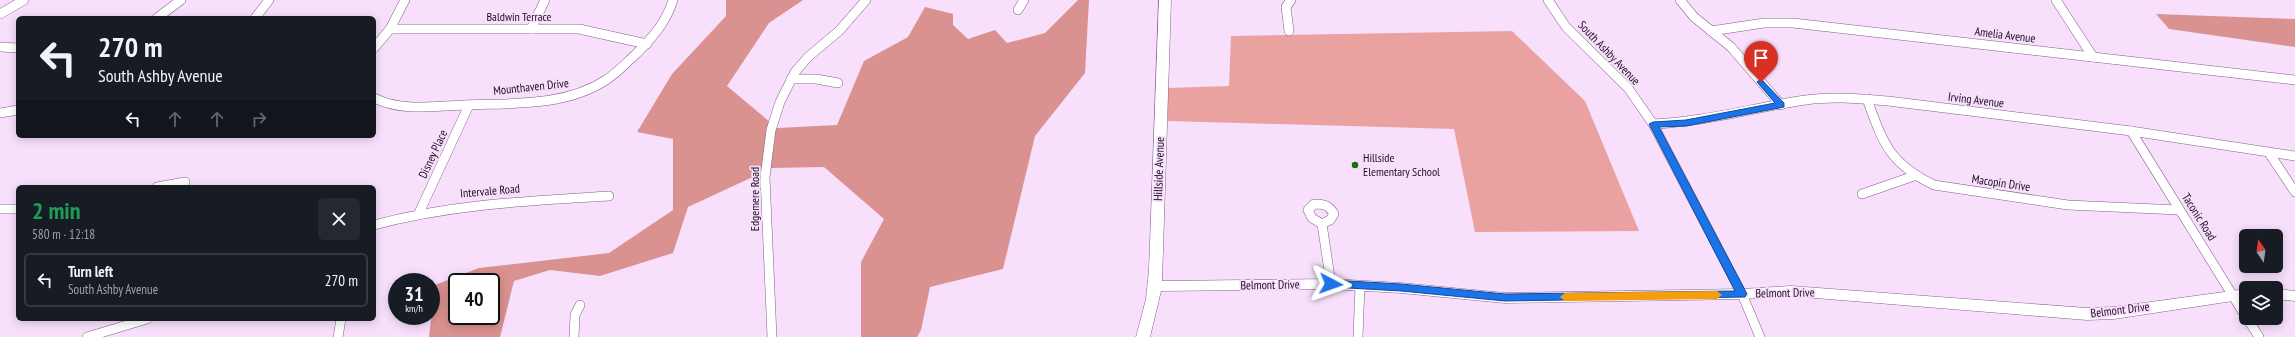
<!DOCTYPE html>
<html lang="en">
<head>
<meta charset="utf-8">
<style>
  :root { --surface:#171b24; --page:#242831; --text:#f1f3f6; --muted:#9ea1a6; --line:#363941 }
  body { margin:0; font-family:"PT Sans Narrow",sans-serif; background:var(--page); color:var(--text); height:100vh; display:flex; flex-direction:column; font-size:15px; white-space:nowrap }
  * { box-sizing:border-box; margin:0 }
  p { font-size:13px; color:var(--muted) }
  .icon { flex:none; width:22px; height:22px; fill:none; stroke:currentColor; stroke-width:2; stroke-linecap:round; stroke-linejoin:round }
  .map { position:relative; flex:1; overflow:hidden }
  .drawer { position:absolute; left:16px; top:185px; width:360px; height:136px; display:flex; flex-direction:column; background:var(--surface); border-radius:6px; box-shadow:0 2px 10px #0003 }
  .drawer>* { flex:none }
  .top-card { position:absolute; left:16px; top:16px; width:360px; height:122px; border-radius:6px; box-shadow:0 2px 10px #0003; background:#171b24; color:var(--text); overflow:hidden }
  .needle { width:26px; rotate:347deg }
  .fabs { position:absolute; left:2239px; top:229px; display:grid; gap:8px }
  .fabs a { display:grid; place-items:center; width:44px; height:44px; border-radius:6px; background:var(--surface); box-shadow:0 2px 10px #0003; font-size:20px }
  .speed { position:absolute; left:388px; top:273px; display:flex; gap:8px; font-size:20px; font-weight:700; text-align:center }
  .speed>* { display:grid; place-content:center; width:52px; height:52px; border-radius:50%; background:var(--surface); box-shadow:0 2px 10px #0003; line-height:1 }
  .speed small { font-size:10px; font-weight:400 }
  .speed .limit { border:2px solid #111; border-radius:6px; background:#fff; color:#111 }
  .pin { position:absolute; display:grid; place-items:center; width:34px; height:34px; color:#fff; margin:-41px -17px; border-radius:50% 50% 50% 0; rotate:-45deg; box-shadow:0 0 4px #0007 }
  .pin .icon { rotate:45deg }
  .me { position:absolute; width:44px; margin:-22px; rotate:94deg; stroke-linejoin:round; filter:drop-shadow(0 0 3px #0008) }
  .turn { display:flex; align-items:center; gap:14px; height:84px; padding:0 16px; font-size:18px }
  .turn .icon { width:52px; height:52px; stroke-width:2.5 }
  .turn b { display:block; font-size:28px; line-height:34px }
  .lanes { display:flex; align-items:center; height:38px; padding:0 16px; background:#0003; justify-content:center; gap:20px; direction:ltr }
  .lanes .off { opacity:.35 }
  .round { display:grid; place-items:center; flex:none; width:42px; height:42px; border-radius:6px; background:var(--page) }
  .summary { display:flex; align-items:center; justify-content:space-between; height:68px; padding:0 16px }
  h1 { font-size:24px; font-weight:700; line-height:30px; color:#1e9e55 }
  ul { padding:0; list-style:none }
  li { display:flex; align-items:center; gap:12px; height:54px; margin:0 8px 6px; padding:0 8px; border:2px solid var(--line); border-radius:6px }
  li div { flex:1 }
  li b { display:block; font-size:15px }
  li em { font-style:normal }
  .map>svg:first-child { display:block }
  .green { fill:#eaa2a0 }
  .forest { fill:#da9290; fill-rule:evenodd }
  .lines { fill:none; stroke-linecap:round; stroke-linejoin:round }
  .street-casing { stroke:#825e88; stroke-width:10 }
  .secondary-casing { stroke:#825e88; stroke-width:1 }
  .street { stroke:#fff; stroke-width:9 }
  .secondary { fill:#fff; fill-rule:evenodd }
  .route { fill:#1a73e8; stroke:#114b97 }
  .slow { fill:#f59e0b }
  .poi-dot { fill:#1f6c0e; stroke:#f8e0fd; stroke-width:1.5 }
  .labels { text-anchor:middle; stroke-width:3.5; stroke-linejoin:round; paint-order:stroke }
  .street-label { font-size:12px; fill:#1c0e1f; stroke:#f8e0fd }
  .poi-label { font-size:12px; fill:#1c0e1f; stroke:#f8e0fd; text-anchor:start }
</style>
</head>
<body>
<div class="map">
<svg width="2295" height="337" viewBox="0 0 2295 337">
  <rect width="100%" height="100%" fill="#f8e0fd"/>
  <path class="green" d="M 1512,31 L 1585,101 L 1639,231 L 1475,232 L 1454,129 L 1168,121 L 1167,88 L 1229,86 L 1231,36 Z"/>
  <g class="forest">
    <path d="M 726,0 L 803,0 L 769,23 L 727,86 L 777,128 L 837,125 L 864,61 L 908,37 L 925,7 L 953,14 L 953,25 L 968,39 L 995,30 L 1007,43 L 1045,33 L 1078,0 L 1089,0 L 1085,73 L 1035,136 L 1003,269 L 930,287 L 921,330 L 917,337 L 861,337 L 861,262 L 884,219 L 824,167 L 772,168 L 688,207 L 673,253 L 600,276 L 550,270 L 514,281 L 500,337 L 429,337 L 435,285 L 479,268 L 609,253 L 673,210 L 673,139 L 637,132 L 672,74 L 726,16 ZM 457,282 L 491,282 L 491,316 L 457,316 Z"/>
    <path d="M 2156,14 L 2295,19 L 2295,47 L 2169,29 Z"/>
  </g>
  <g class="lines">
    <g class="street-casing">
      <g id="street">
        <path d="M 1548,0 L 1566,27 L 1628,88 L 1653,124 L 1742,294 L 1760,337"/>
        <path d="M 1680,0 L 1694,17 L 1731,47 L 1781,105"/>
        <path d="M 2056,0 L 2093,57"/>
        <path d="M 1018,10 L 1024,0"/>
        <path d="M 0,14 L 24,0"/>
        <path d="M 157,18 L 181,0"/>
        <path d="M 255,18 L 269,0"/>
        <path d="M 390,29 L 579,29 L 647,44"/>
        <path d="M 531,29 L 545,0"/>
        <path d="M 1289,31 L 1286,7 L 1291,0"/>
        <path d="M 1711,31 L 1764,23 L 1793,23 L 2295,80"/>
        <path d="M 0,47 L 18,48"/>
        <path d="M 374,48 L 390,29 L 405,0"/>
        <path d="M 791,79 L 816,79 L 838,83"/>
        <path d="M 374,98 C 403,112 432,106 464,105 C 511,103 565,107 606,80 C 617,73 626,63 636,54 C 652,38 666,23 673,0"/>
        <path d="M 1867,99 C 1883,143 1889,163 1934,185 L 2068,205 L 2179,210"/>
        <path d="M 0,113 L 18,110"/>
        <path d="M 1653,124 C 1705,122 1755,107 1806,100 C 1833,96 1861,99 1888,101 L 2131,131 L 2295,156"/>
        <path d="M 2131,131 L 2246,317"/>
        <path d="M 2269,153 L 2295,192"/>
        <path d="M 157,187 L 185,182"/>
        <path d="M 1862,194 L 1914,176"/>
        <path d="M 1314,204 C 1324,204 1329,205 1334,214 L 1330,220 L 1322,224 L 1312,218 L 1308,210 Z"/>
        <path d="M 0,209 L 18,209"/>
        <path d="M 419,213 L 469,105"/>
        <path d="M 1322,224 L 1331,284"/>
        <path d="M 374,225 C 451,204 529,201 609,196"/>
        <path d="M 2247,318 L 2259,337"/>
        <path d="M 87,337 L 147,319"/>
        <path d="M 338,337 L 341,319"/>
        <path d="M 574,337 L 575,315 L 580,305"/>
        <path d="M 772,337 L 765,177 L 771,130 L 780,102 L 795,72 L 808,57 L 839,31 L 866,0"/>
        <path d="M 1358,337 L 1360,286"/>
      </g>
    </g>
    <g class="secondary-casing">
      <g id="secondary">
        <path d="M 1159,0 L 1171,0 L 1162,281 L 1331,279 L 1401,283 L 1505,293 L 1742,289 L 1791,286 L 2087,308 L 2114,307 L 2246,289 L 2246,299 L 2114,319 L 2087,320 L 1791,296 L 1742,299 L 1505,303 L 1401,293 L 1331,289 L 1161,291 L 1150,337 L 1136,337 L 1146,299 L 1149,270 Z"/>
        <path d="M 2276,289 L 2295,291 L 2295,301 L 2276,299 Z"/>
      </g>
    </g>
    <use href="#street" class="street"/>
    <use href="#secondary" class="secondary"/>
  </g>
  <path class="route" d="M 1761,79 L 1784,103 L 1784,107 L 1686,126 L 1659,127 L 1747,294 L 1745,297 L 1505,301 L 1401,291 L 1331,287 L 1326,284 L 1331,280 L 1401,284 L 1505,294 L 1735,291 L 1649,124 L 1653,122 L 1686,120 L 1775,103 L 1757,82 Z"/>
  <path class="slow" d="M 1717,291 L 1722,295 L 1717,299 L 1565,301 L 1560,297 L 1565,293 Z"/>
  <circle class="poi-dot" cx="1355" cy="165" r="4"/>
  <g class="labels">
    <g class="street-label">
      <text x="519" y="21">Baldwin Terrace</text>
      <text transform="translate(2005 35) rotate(7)" y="4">Amelia Avenue</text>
      <text transform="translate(1609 53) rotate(46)" y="4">South Ashby Avenue</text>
      <text transform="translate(531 87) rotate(-6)" y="4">Mounthaven Drive</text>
      <text transform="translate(1976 100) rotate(7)" y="4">Irving Avenue</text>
      <text transform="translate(433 154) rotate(-65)" y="4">Disney Place</text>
      <text transform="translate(1159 169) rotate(-88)" y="4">Hillside Avenue</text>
      <text transform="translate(2001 183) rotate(8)" y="4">Macopin Drive</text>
      <text transform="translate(490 191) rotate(-5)" y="4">Intervale Road</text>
      <text transform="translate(755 199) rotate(-90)" y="4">Edgemere Road</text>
      <text transform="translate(2199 217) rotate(58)" y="4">Taconic Road</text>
      <text transform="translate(1270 285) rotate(-1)" y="4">Belmont Drive</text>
      <text transform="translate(1785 293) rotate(-1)" y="4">Belmont Drive</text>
      <text transform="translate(2120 310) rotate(-7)" y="4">Belmont Drive</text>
    </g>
    <g class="poi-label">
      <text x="1363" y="162">Hillside<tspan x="1363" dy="14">Elementary School</tspan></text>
    </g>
  </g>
</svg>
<div class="fabs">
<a><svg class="needle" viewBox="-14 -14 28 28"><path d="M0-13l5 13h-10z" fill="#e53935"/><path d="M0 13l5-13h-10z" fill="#9ea1a6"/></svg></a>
<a><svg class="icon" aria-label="layers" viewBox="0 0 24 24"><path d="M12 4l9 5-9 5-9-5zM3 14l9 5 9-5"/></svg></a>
</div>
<div class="speed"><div>31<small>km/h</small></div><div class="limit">40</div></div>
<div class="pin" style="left:1761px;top:82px;background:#d93025"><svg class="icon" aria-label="arrive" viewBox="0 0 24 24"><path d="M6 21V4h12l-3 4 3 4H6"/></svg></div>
<svg class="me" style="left:1331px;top:284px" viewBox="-20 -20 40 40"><path d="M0-17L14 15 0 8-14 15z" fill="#1a73e8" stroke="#fff" stroke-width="4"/></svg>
<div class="top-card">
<div class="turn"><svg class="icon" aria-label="left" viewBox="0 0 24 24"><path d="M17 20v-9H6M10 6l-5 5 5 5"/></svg><div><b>270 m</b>South Ashby Avenue</div></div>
<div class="lanes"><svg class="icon" aria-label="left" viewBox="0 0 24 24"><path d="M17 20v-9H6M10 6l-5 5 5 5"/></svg><svg class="icon off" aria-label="ahead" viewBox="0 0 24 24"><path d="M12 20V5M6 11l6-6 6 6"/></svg><svg class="icon off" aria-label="ahead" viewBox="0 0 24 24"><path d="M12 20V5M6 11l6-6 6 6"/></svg><svg class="icon off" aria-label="right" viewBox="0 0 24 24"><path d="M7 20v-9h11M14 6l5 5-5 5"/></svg></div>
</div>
<section class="drawer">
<div class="summary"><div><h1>2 min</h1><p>580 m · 12:18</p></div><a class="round"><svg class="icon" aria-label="close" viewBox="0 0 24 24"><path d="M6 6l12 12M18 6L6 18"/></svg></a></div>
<ul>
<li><svg class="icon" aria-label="left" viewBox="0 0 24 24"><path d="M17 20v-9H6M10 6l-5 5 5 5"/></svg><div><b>Turn left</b><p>South Ashby Avenue</p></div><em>270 m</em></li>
</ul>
</section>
</div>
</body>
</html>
